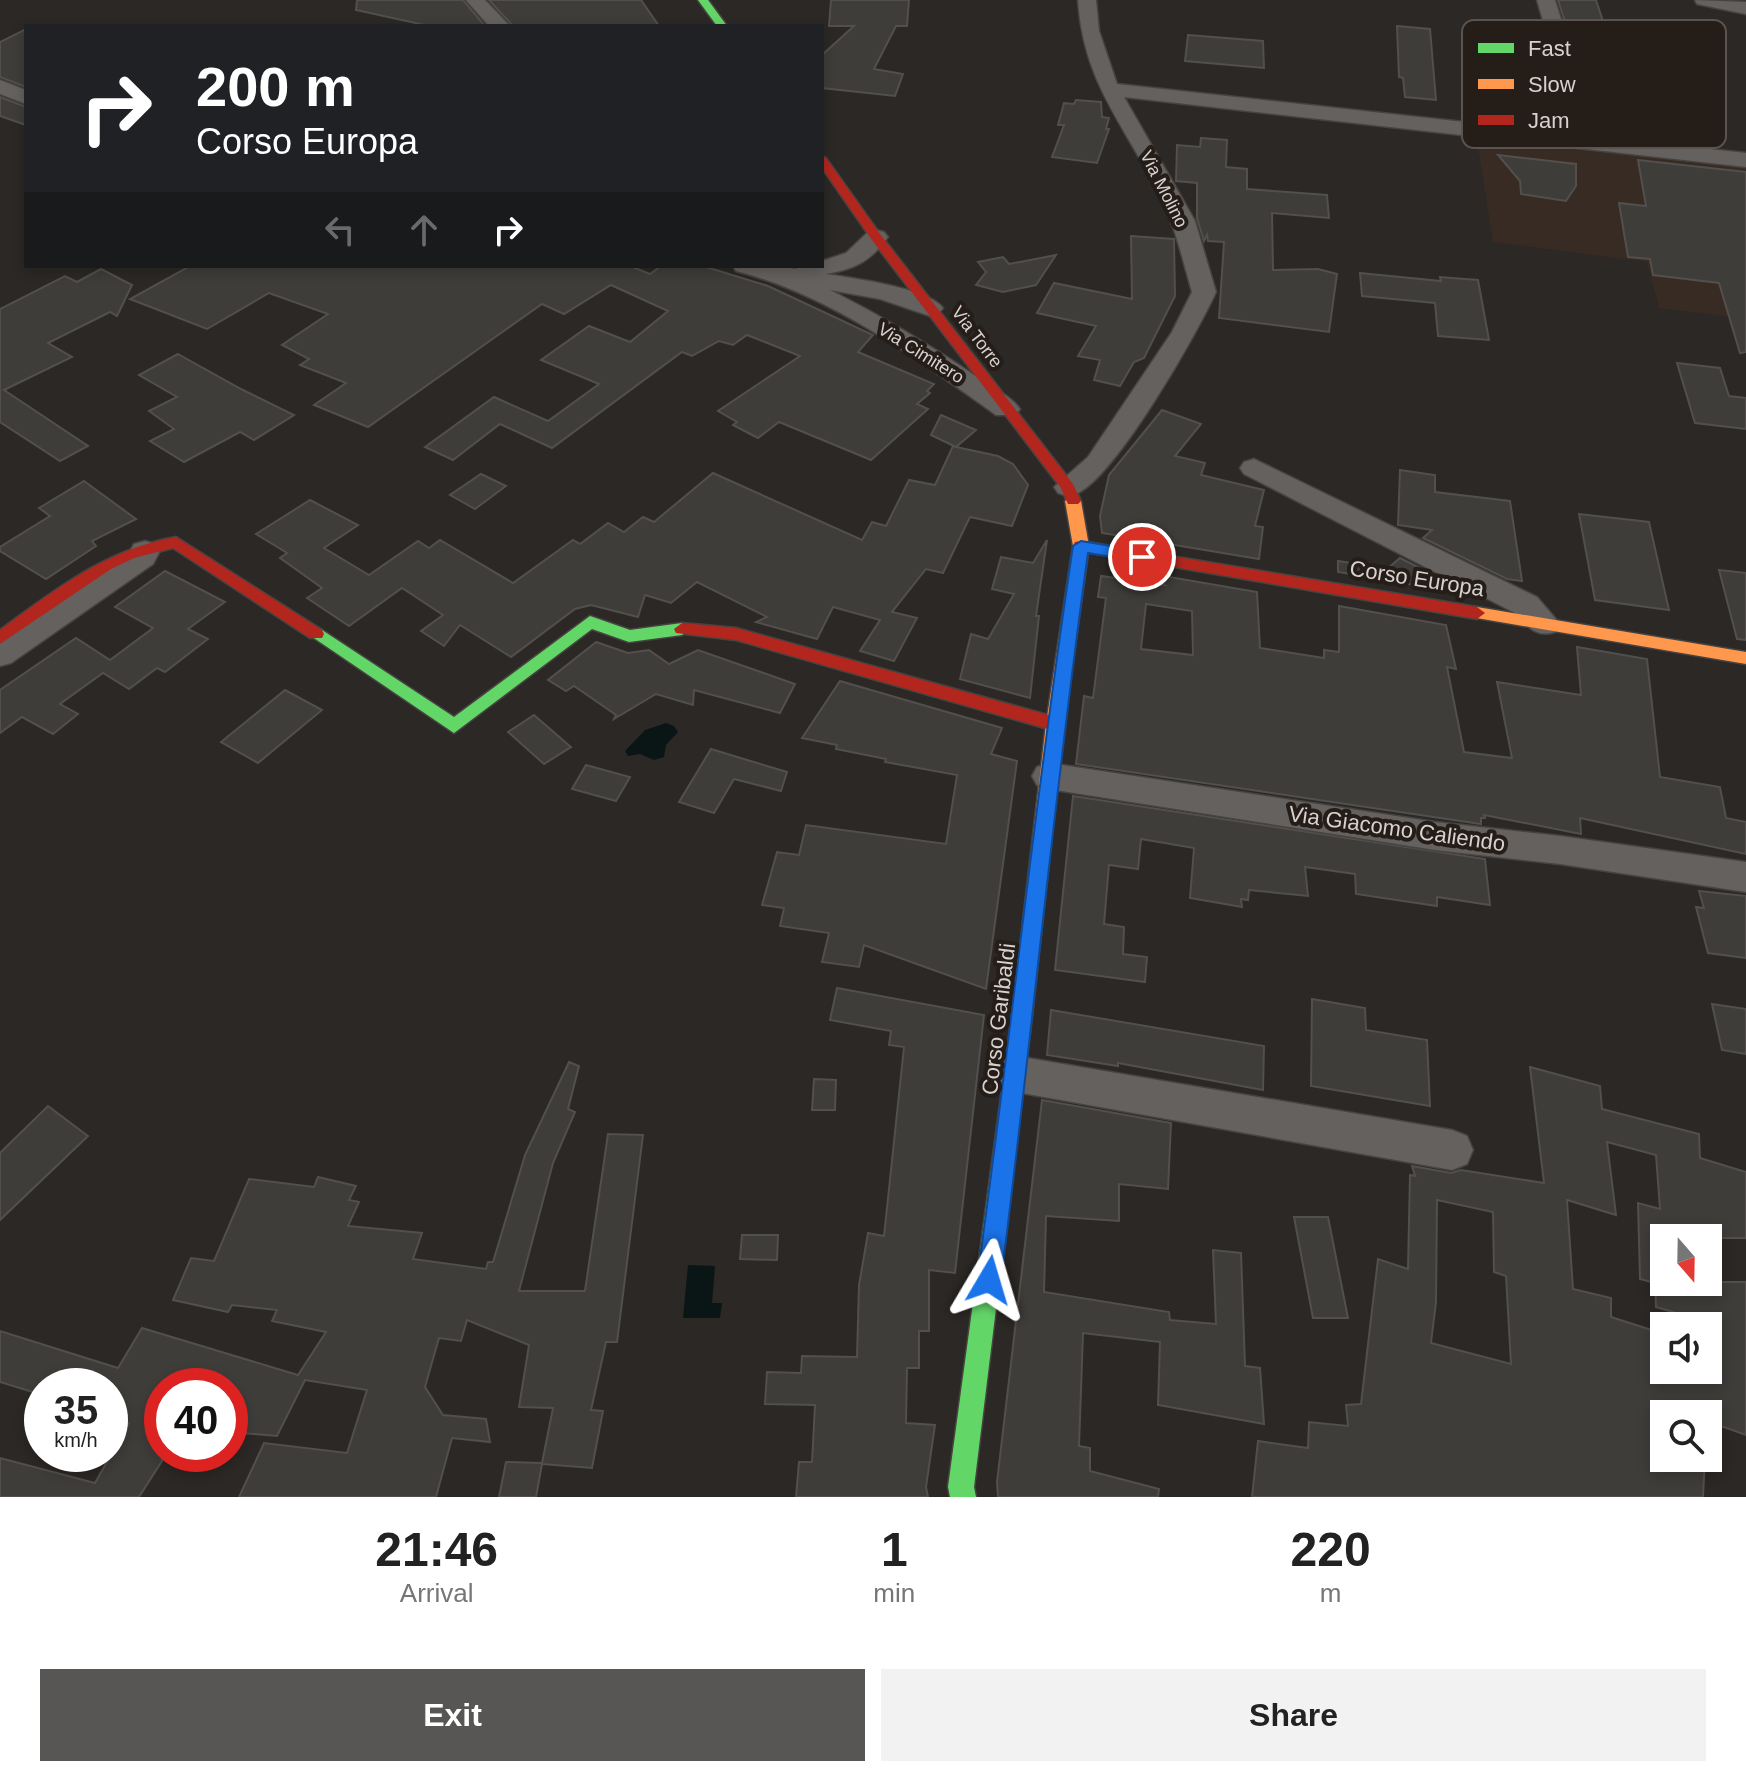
<!DOCTYPE html>
<html lang="en">
<head>
<meta charset="utf-8">
<style>
  :root { --surface:#fff; --page:#f2f2f2; --text:#222; --muted:#767676; --accent:#585655 }
  body { margin:0; font-family:Helvetica,sans-serif; background:var(--page); color:var(--text); height:100vh; display:flex; flex-direction:column; font-size:30px; white-space:nowrap }
  * { box-sizing:border-box; margin:0 }
  p { font-size:26px; color:var(--muted) }
  .icon { flex:none; width:44px; height:44px; fill:none; stroke:currentColor; stroke-width:2; stroke-linecap:round; stroke-linejoin:round }
  .map { position:relative; height:1497px; overflow:hidden }
  .panel { display:flex; flex-direction:column; background:var(--surface); flex:1 }
  .panel>* { flex:none }
  .top-card { position:absolute; left:24px; top:24px; width:800px; height:244px; border-radius:0px; box-shadow:0 4px 12px #0003; background:#202124; color:#fff; overflow:hidden }
  .needle { width:52px; rotate:160deg }
  .fabs { position:absolute; left:1650px; top:1224px; display:grid; gap:16px }
  .fabs a { display:grid; place-items:center; width:72px; height:72px; border-radius:0px; background:var(--surface); box-shadow:0 4px 12px #0003; font-size:40px }
  .speed { position:absolute; left:24px; top:1368px; display:flex; gap:16px; font-size:40px; font-weight:700; text-align:center }
  .speed>* { display:grid; place-content:center; width:104px; height:104px; border-radius:50%; background:var(--surface); box-shadow:0 4px 12px #0003; line-height:1 }
  .speed small { font-size:20px; font-weight:400 }
  .speed .limit { border:12px solid #d22; background:#fff; color:#111 }
  .pin { position:absolute; display:grid; place-items:center; width:68px; height:68px; color:#fff; margin:-34px; border:4px solid #fff; border-radius:50%; box-shadow:0 2px 8px #0007 }
  .me { position:absolute; width:88px; margin:-44px; rotate:7deg; stroke-linejoin:round; filter:drop-shadow(0 0 6px #0008) }
  .turn { display:flex; align-items:center; gap:28px; height:168px; padding:0 40px; font-size:36px }
  .turn .icon { width:104px; height:104px; stroke-width:2.5 }
  .turn b { display:block; font-size:56px; line-height:68px }
  .lanes { display:flex; align-items:center; height:76px; padding:0 40px; background:#0003; justify-content:center; gap:40px; direction:ltr }
  .lanes .off { opacity:.35 }
  .eta { display:flex; justify-content:space-evenly; align-items:center; height:136px; text-align:center }
  .eta b { font-size:48px; font-weight:600; line-height:56px }
  .button { display:flex; gap:16px; margin-top:auto; padding:16px 40px }
  .button a { flex:1; height:92px; border-radius:0px; background:var(--accent); color:#fff; font-size:32px; font-weight:600; line-height:92px; text-align:center }
  .button a+a { background:var(--page); color:var(--text) }
  .map>svg:first-child { display:block }
  .built { fill:#372b23 }
  .water { fill:#0a1616 }
  .building { fill:#3f3d3a; stroke:#524f4d; stroke-width:2; fill-rule:evenodd }
  .lines { fill:none; stroke-linecap:round; stroke-linejoin:round }
  .street-casing { stroke:#464341; stroke-width:3 }
  .fast-casing { stroke:#464341; stroke-width:3 }
  .slow-casing { stroke:#464341; stroke-width:3 }
  .jam-casing { stroke:#464341; stroke-width:3 }
  .street { fill:#64615f; fill-rule:evenodd }
  .fast { fill:#63d668; fill-rule:evenodd }
  .slow { fill:#ff974d; fill-rule:evenodd }
  .jam { fill:#b3261e; fill-rule:evenodd }
  .route { fill:#1a73e8; stroke:#114b97; stroke-width:2 }
  .labels { text-anchor:middle; stroke-width:8; stroke-linejoin:round; paint-order:stroke }
  .far-street-label { font-size:18px; fill:#d7d2cf; stroke:#241d18 }
  .street-label { font-size:22px; fill:#d7d2cf; stroke:#241d18 }
  .key { fill:#241d18; stroke:#5a534f; stroke-width:2 }
  .key-label { font-size:22px; fill:#d7d2cf }
</style>
</head>
<body>
<div class="map">
<svg width="1746" height="1497" viewBox="0 0 1746 1497">
  <rect width="100%" height="100%" fill="#2b2825"/>
  <path class="built" d="M 1476,134 L 1746,165 L 1746,319 L 1659,308 L 1647,262 L 1493,242 Z"/>
  <g class="water">
    <path d="M 666,723 L 674,726 L 678,732 L 666,745 L 664,757 L 654,760 L 640,754 L 628,756 L 625,751 L 645,730 Z"/>
    <path d="M 688,1265 L 715,1266 L 712,1303 L 722,1303 L 720,1318 L 683,1318 Z"/>
  </g>
  <g class="building">
    <path d="M 357,0 L 463,0 L 485,26 L 429,26 L 356,10 Z"/>
    <path d="M 489,0 L 641,0 L 659,26 L 513,26 Z"/>
    <path d="M 831,0 L 909,0 L 907,26 L 896,26 L 874,69 L 903,74 L 895,96 L 822,88 L 822,55 L 854,26 L 829,26 Z"/>
    <path d="M 1558,0 L 1596,0 L 1631,106 L 1611,135 L 1607,135 L 1594,58 L 1577,60 Z"/>
    <path d="M 1397,26 L 1430,29 L 1436,100 L 1405,97 L 1403,78 L 1399,77 Z"/>
    <path d="M 26,29 L 26,87 L 0,77 L 0,42 Z"/>
    <path d="M 1188,35 L 1263,41 L 1264,68 L 1185,61 Z"/>
    <path d="M 0,97 L 26,107 L 26,125 L 0,116 Z"/>
    <path d="M 1076,100 L 1101,102 L 1102,117 L 1109,118 L 1106,129 L 1109,129 L 1097,163 L 1052,157 L 1064,125 L 1058,125 L 1064,103 L 1074,104 Z"/>
    <path d="M 1201,138 L 1227,140 L 1226,167 L 1247,169 L 1247,189 L 1327,195 L 1329,218 L 1272,213 L 1273,270 L 1318,269 L 1337,274 L 1329,332 L 1219,318 L 1224,242 L 1208,241 L 1207,235 L 1204,241 L 1197,218 L 1197,183 L 1176,181 L 1177,145 L 1200,147 Z"/>
    <path d="M 1498,155 L 1576,164 L 1576,186 L 1566,201 L 1521,194 L 1520,181 Z"/>
    <path d="M 1638,160 L 1746,172 L 1746,352 L 1740,353 L 1719,283 L 1653,275 L 1650,259 L 1628,257 L 1619,203 L 1646,206 Z"/>
    <path d="M 1131,236 L 1174,239 L 1175,296 L 1144,358 L 1134,362 L 1120,386 L 1094,380 L 1100,360 L 1078,356 L 1096,326 L 1037,313 L 1054,283 L 1132,299 Z"/>
    <path d="M 1056,255 L 1036,285 L 1003,292 L 976,285 L 986,272 L 978,262 L 1003,257 L 1009,264 Z"/>
    <path d="M 190,266 L 630,266 L 650,274 L 661,266 L 703,266 L 768,286 L 873,335 L 858,352 L 934,384 L 927,391 L 930,393 L 917,404 L 928,409 L 871,460 L 779,422 L 758,438 L 733,425 L 737,422 L 718,411 L 800,356 L 747,335 L 733,345 L 719,341 L 692,356 L 682,352 L 552,448 L 500,424 L 453,460 L 425,447 L 494,397 L 548,421 L 599,384 L 541,360 L 589,326 L 630,342 L 668,311 L 611,285 L 564,314 L 542,304 L 368,427 L 314,405 L 346,383 L 300,365 L 309,359 L 282,345 L 328,314 L 269,293 L 207,329 L 130,299 Z"/>
    <path d="M 101,269 L 132,285 L 117,316 L 110,312 L 48,343 L 72,357 L 4,390 L 88,446 L 60,461 L 0,422 L 0,309 L 65,276 L 77,282 Z"/>
    <path d="M 1360,273 L 1441,281 L 1440,277 L 1478,280 L 1489,340 L 1438,336 L 1435,303 L 1362,296 Z"/>
    <path d="M 178,354 L 241,389 L 294,415 L 254,440 L 240,432 L 184,462 L 150,441 L 174,429 L 149,411 L 177,397 L 139,375 Z"/>
    <path d="M 1677,363 L 1720,368 L 1729,396 L 1746,398 L 1746,429 L 1695,423 Z"/>
    <path d="M 1162,410 L 1201,424 L 1175,456 L 1205,463 L 1201,475 L 1264,490 L 1255,526 L 1263,527 L 1259,559 L 1102,533 L 1100,516 L 1109,475 Z"/>
    <path d="M 941,415 L 976,430 L 956,447 L 998,456 L 1013,464 L 1028,485 L 1012,526 L 970,517 L 943,573 L 926,569 L 892,612 L 917,618 L 894,661 L 860,651 L 880,620 L 833,607 L 817,639 L 756,622 L 767,617 L 697,582 L 671,603 L 645,595 L 638,617 L 591,605 L 575,609 L 511,657 L 460,625 L 444,646 L 421,631 L 443,615 L 402,588 L 349,626 L 307,598 L 322,588 L 280,558 L 287,553 L 256,534 L 310,500 L 358,525 L 324,548 L 369,575 L 418,541 L 429,548 L 440,540 L 513,583 L 573,540 L 580,544 L 608,523 L 624,532 L 643,517 L 654,522 L 713,473 L 862,540 L 872,522 L 886,526 L 909,480 L 935,485 L 953,446 L 956,447 L 931,435 Z"/>
    <path d="M 1400,470 L 1435,475 L 1435,492 L 1510,501 L 1522,581 L 1507,579 L 1423,538 L 1432,530 L 1398,525 Z"/>
    <path d="M 481,474 L 506,486 L 475,509 L 450,495 Z"/>
    <path d="M 84,481 L 136,519 L 92,541 L 96,546 L 46,579 L 0,551 L 0,547 L 50,516 L 39,508 Z"/>
    <path d="M 1579,514 L 1649,522 L 1669,610 L 1595,600 Z"/>
    <path d="M 1047,540 L 1036,616 L 1039,616 L 1030,698 L 960,679 L 971,634 L 988,639 L 1014,594 L 992,589 L 1001,557 L 1033,563 Z"/>
    <path d="M 1400,558 L 1473,595 L 1338,572 L 1338,561 L 1387,569 Z"/>
    <path d="M 1719,570 L 1746,573 L 1746,640 L 1737,639 Z"/>
    <path d="M 165,571 L 225,602 L 188,629 L 208,639 L 165,672 L 157,668 L 129,689 L 103,673 L 60,704 L 78,714 L 53,734 L 22,717 L 0,733 L 0,690 L 76,638 L 110,660 L 153,628 L 115,607 Z"/>
    <path d="M 1152,574 L 1257,592 L 1260,648 L 1324,658 L 1324,650 L 1339,652 L 1339,606 L 1446,625 L 1456,669 L 1447,667 L 1464,752 L 1512,758 L 1497,682 L 1581,695 L 1577,647 L 1647,659 L 1660,777 L 1720,787 L 1726,818 L 1746,822 L 1746,854 L 1580,818 L 1581,834 L 1484,815 L 1485,818 L 1481,818 L 1481,824 L 1076,764 L 1084,696 L 1093,698 L 1106,598 L 1098,597 L 1101,576 L 1165,585 ZM 1146,604 L 1192,611 L 1193,655 L 1141,649 Z"/>
    <path d="M 596,642 L 628,653 L 649,650 L 669,664 L 698,650 L 795,684 L 780,713 L 694,690 L 693,705 L 656,694 L 614,719 L 616,715 L 574,686 L 566,691 L 548,680 Z"/>
    <path d="M 840,681 L 1002,728 L 991,754 L 1017,761 L 986,989 L 864,945 L 859,967 L 822,962 L 829,933 L 780,926 L 784,908 L 762,905 L 777,852 L 799,855 L 806,825 L 946,844 L 957,775 L 885,762 L 886,759 L 836,749 L 837,745 L 802,738 Z"/>
    <path d="M 285,690 L 322,710 L 258,763 L 221,742 Z"/>
    <path d="M 534,715 L 571,747 L 544,764 L 508,732 Z"/>
    <path d="M 711,749 L 787,772 L 781,791 L 734,779 L 714,813 L 679,802 Z"/>
    <path d="M 586,765 L 630,777 L 616,801 L 572,789 Z"/>
    <path d="M 1073,796 L 1485,859 L 1490,905 L 1437,897 L 1437,906 L 1356,894 L 1355,874 L 1305,867 L 1308,896 L 1249,890 L 1248,900 L 1241,899 L 1242,907 L 1190,898 L 1194,848 L 1141,839 L 1138,869 L 1109,865 L 1104,924 L 1124,927 L 1123,954 L 1147,957 L 1145,982 L 1055,970 Z"/>
    <path d="M 1699,891 L 1746,896 L 1746,958 L 1708,953 L 1696,907 L 1704,908 Z"/>
    <path d="M 837,988 L 984,1015 L 955,1273 L 929,1270 L 929,1331 L 919,1331 L 919,1368 L 907,1368 L 906,1423 L 935,1425 L 926,1487 L 928,1497 L 796,1497 L 799,1462 L 812,1462 L 815,1405 L 765,1404 L 767,1372 L 801,1373 L 802,1356 L 857,1357 L 859,1285 L 868,1233 L 884,1236 L 904,1047 L 889,1045 L 891,1031 L 830,1020 Z"/>
    <path d="M 1312,999 L 1365,1008 L 1366,1030 L 1427,1040 L 1430,1106 L 1311,1086 Z"/>
    <path d="M 1712,1004 L 1746,1009 L 1746,1054 L 1722,1050 Z"/>
    <path d="M 1051,1010 L 1264,1046 L 1263,1090 L 1118,1063 L 1118,1066 L 1047,1055 Z"/>
    <path d="M 569,1062 L 579,1066 L 568,1109 L 575,1112 L 553,1163 L 519,1291 L 585,1291 L 608,1134 L 643,1135 L 617,1342 L 606,1342 L 591,1410 L 603,1411 L 592,1468 L 542,1464 L 536,1497 L 499,1497 L 506,1462 L 542,1463 L 553,1408 L 519,1407 L 529,1345 L 467,1320 L 461,1341 L 439,1338 L 425,1387 L 443,1415 L 486,1419 L 490,1442 L 452,1438 L 436,1497 L 239,1497 L 264,1443 L 347,1453 L 367,1390 L 305,1380 L 277,1436 L 230,1432 L 230,1386 L 162,1386 L 162,1461 L 139,1497 L 0,1497 L 0,1458 L 95,1483 L 129,1423 L 110,1417 L 110,1386 L 42,1386 L 42,1395 L 0,1382 L 0,1331 L 118,1368 L 142,1328 L 298,1375 L 326,1332 L 272,1321 L 277,1310 L 232,1305 L 228,1312 L 173,1300 L 191,1258 L 214,1261 L 249,1179 L 314,1187 L 318,1177 L 356,1186 L 349,1200 L 359,1202 L 348,1226 L 422,1233 L 413,1259 L 486,1269 L 488,1262 L 493,1262 L 525,1155 Z"/>
    <path d="M 1530,1067 L 1600,1086 L 1602,1109 L 1699,1134 L 1700,1158 L 1746,1172 L 1746,1238 L 1664,1238 L 1664,1282 L 1746,1282 L 1746,1435 L 1721,1426 L 1720,1414 L 1664,1414 L 1664,1458 L 1705,1458 L 1703,1497 L 1252,1497 L 1258,1441 L 1308,1448 L 1309,1422 L 1348,1426 L 1346,1405 L 1361,1404 L 1378,1259 L 1408,1269 L 1410,1175 L 1415,1176 L 1412,1166 L 1451,1173 L 1461,1170 L 1544,1183 ZM 1607,1142 L 1656,1155 L 1660,1209 L 1638,1203 L 1640,1279 L 1655,1283 L 1656,1307 L 1720,1326 L 1720,1370 L 1664,1370 L 1664,1334 L 1611,1317 L 1611,1298 L 1573,1289 L 1567,1200 L 1616,1215 ZM 1437,1200 L 1493,1212 L 1494,1272 L 1506,1276 L 1511,1364 L 1431,1343 L 1436,1302 Z"/>
    <path d="M 814,1079 L 836,1080 L 835,1110 L 812,1110 Z"/>
    <path d="M 1042,1100 L 1171,1123 L 1168,1189 L 1119,1184 L 1119,1221 L 1046,1216 L 1044,1292 L 1169,1312 L 1170,1320 L 1216,1324 L 1213,1250 L 1241,1253 L 1245,1366 L 1260,1368 L 1264,1424 L 1158,1405 L 1160,1342 L 1083,1333 L 1079,1446 L 1090,1448 L 1090,1471 L 1159,1489 L 1158,1497 L 998,1497 L 997,1482 Z"/>
    <path d="M 48,1106 L 88,1136 L 0,1220 L 0,1153 Z"/>
    <path d="M 1294,1217 L 1328,1217 L 1348,1318 L 1313,1318 Z"/>
    <path d="M 742,1235 L 778,1235 L 777,1260 L 740,1259 Z"/>
  </g>
  <g class="lines">
    <g class="street-casing">
      <g id="street">
        <path d="M 466,0 L 485,0 L 510,26 L 489,26 Z"/>
        <path d="M 1078,0 L 1096,0 L 1099,31 L 1117,84 L 1746,153 L 1746,167 L 1124,97 L 1195,221 L 1216,292 C 1197,334 1115,478 1076,494 C 1069,497 1064,495 1058,493 L 1054,487 L 1088,457 L 1172,332 L 1192,292 C 1182,258 1175,224 1158,192 C 1123,123 1083,81 1078,0 Z"/>
        <path d="M 1537,0 L 1555,0 L 1583,89 L 1580,93 L 1573,95 L 1563,89 Z"/>
        <path d="M 1695,0 L 1746,2 L 1746,14 L 1697,4 Z"/>
        <path d="M 0,80 L 26,90 L 26,104 L 0,94 Z"/>
        <path d="M 876,230 L 884,232 L 888,237 C 871,261 855,269 826,274 C 851,278 929,288 943,308 L 939,313 L 930,316 L 880,299 L 830,290 C 882,316 932,346 980,379 C 993,388 1011,396 1020,409 L 1016,415 L 996,415 C 917,359 831,295 736,271 L 733,266 L 777,266 L 796,269 L 799,266 L 822,266 L 822,261 L 846,253 L 868,232 Z"/>
        <path d="M 1254,459 L 1537,597 L 1560,624 L 1555,632 C 1535,638 1528,626 1515,613 L 1244,474 L 1240,468 L 1244,462 Z"/>
        <path d="M 145,541 L 156,544 L 160,551 L 153,564 L 11,663 L 0,666 L 0,639 L 130,551 L 134,544 Z"/>
        <path d="M 1049,763 L 1435,822 L 1560,836 L 1746,862 L 1746,892 L 1560,864 L 1435,850 L 1049,789 L 1037,785 L 1032,776 L 1037,767 Z"/>
        <path d="M 1016,1056 L 1452,1130 L 1467,1136 L 1473,1150 L 1467,1164 L 1452,1170 L 1016,1092 L 1002,1087 L 996,1074 L 1002,1061 Z"/>
      </g>
    </g>
    <g class="fast-casing">
      <g id="fast">
        <path d="M 698,0 L 708,0 L 727,26 L 717,26 Z"/>
        <path d="M 590,616 L 630,630 L 682,623 L 690,629 L 682,635 L 629,642 L 592,629 L 454,733 L 308,634 L 316,628 L 322,630 L 454,717 Z"/>
        <path d="M 1022,1007 L 1029,1010 L 1032,1016 L 974,1487 L 976,1497 L 950,1497 L 948,1487 L 1012,1016 L 1015,1010 Z"/>
      </g>
    </g>
    <g class="slow-casing">
      <g id="slow">
        <path d="M 1073,496 L 1081,501 L 1089,546 L 1064,724 L 1032,1016 L 1029,1022 L 1022,1025 L 1015,1022 L 1012,1016 L 1046,724 L 1073,546 L 1065,501 Z"/>
        <path d="M 1477,607 L 1746,652 L 1746,664 L 1471,617 L 1469,613 L 1471,609 Z"/>
      </g>
    </g>
    <g class="jam-casing">
      <g id="jam">
        <path d="M 822,157 L 826,158 L 880,234 L 1073,484 L 1081,501 L 1078,504 L 1068,504 L 1061,488 L 872,240 L 822,168 Z"/>
        <path d="M 176,537 L 322,630 L 324,634 L 322,638 L 310,638 L 173,548 L 134,558 L 111,569 L 0,644 L 0,630 C 56,589 107,549 176,537 Z"/>
        <path d="M 1081,541 L 1477,607 L 1485,613 L 1477,619 L 1075,550 L 1073,546 L 1075,542 Z"/>
        <path d="M 682,623 L 736,628 L 1055,717 L 1064,724 L 1055,731 L 736,640 L 676,633 L 674,629 Z"/>
      </g>
    </g>
    <use href="#street" class="street"/>
    <use href="#fast" class="fast"/>
    <use href="#slow" class="slow"/>
    <use href="#jam" class="jam"/>
  </g>
  <path class="route" d="M 1081,541 L 1142,551 L 1150,557 L 1142,562 L 1088,553 C 1054,795 1032,1038 1001,1280 L 997,1289 L 989,1292 L 980,1289 L 977,1280 C 1011,1036 1036,790 1073,546 Z"/>
  <g class="labels">
    <g class="far-street-label">
      <text transform="translate(1164 189) rotate(63)" y="6">Via Molino</text>
      <text transform="translate(977 337) rotate(53)" y="6">Via Torre</text>
      <text transform="translate(921 353) rotate(32)" y="6">Via Cimitero</text>
    </g>
    <g class="street-label">
      <text transform="translate(1417 578) rotate(9)" y="8">Corso Europa</text>
      <text transform="translate(1397 828) rotate(8)" y="8">Via Giacomo Caliendo</text>
      <text transform="translate(998 1019) rotate(-83)" y="8">Corso Garibaldi</text>
    </g>
  </g>
  <rect x="1462" y="20" width="264" height="128" rx="12" class="key"/>
  <rect x="1478" y="43" width="36" height="10" fill="#63d668"/>
  <rect x="1478" y="79" width="36" height="10" fill="#ff974d"/>
  <rect x="1478" y="115" width="36" height="10" fill="#b3261e"/>
  <g class="key-label">
    <text x="1528" y="56">Fast</text>
    <text x="1528" y="92">Slow</text>
    <text x="1528" y="128">Jam</text>
  </g>
</svg>
<div class="fabs">
<a><svg class="needle" viewBox="-14 -14 28 28"><path d="M0-13l5 13h-10z" fill="#e53935"/><path d="M0 13l5-13h-10z" fill="#767676"/></svg></a>
<a><svg class="icon" aria-label="sound" viewBox="0 0 24 24"><path d="M4 9h4l5-4v14l-5-4H4zM17 9q2 3 0 6"/></svg></a>
<a><svg class="icon" aria-label="search" viewBox="0 0 24 24"><circle cx="10" cy="10" r="6"/><path d="M15 15l6 6"/></svg></a>
</div>
<div class="speed"><div>35<small>km/h</small></div><div class="limit">40</div></div>
<div class="pin" style="left:1142px;top:557px;background:#d93025"><svg class="icon" aria-label="arrive" viewBox="0 0 24 24"><path d="M6 21V4h12l-3 4 3 4H6"/></svg></div>
<svg class="me" style="left:989px;top:1280px" viewBox="-20 -20 40 40"><path d="M0-17L14 15 0 8-14 15z" fill="#1a73e8" stroke="#fff" stroke-width="4"/></svg>
<div class="top-card">
<div class="turn"><svg class="icon" aria-label="right" viewBox="0 0 24 24"><path d="M7 20v-9h11M14 6l5 5-5 5"/></svg><div><b>200 m</b>Corso Europa</div></div>
<div class="lanes"><svg class="icon off" aria-label="left" viewBox="0 0 24 24"><path d="M17 20v-9H6M10 6l-5 5 5 5"/></svg><svg class="icon off" aria-label="ahead" viewBox="0 0 24 24"><path d="M12 20V5M6 11l6-6 6 6"/></svg><svg class="icon" aria-label="right" viewBox="0 0 24 24"><path d="M7 20v-9h11M14 6l5 5-5 5"/></svg></div>
</div>
</div>
<section class="panel">
<div class="eta">
<div><b>21:46</b><p>Arrival</p></div>
<div><b>1</b><p>min</p></div>
<div><b>220</b><p>m</p></div>
</div>
<div class="button"><a>Exit</a><a>Share</a></div>
</section>
</body>
</html>
